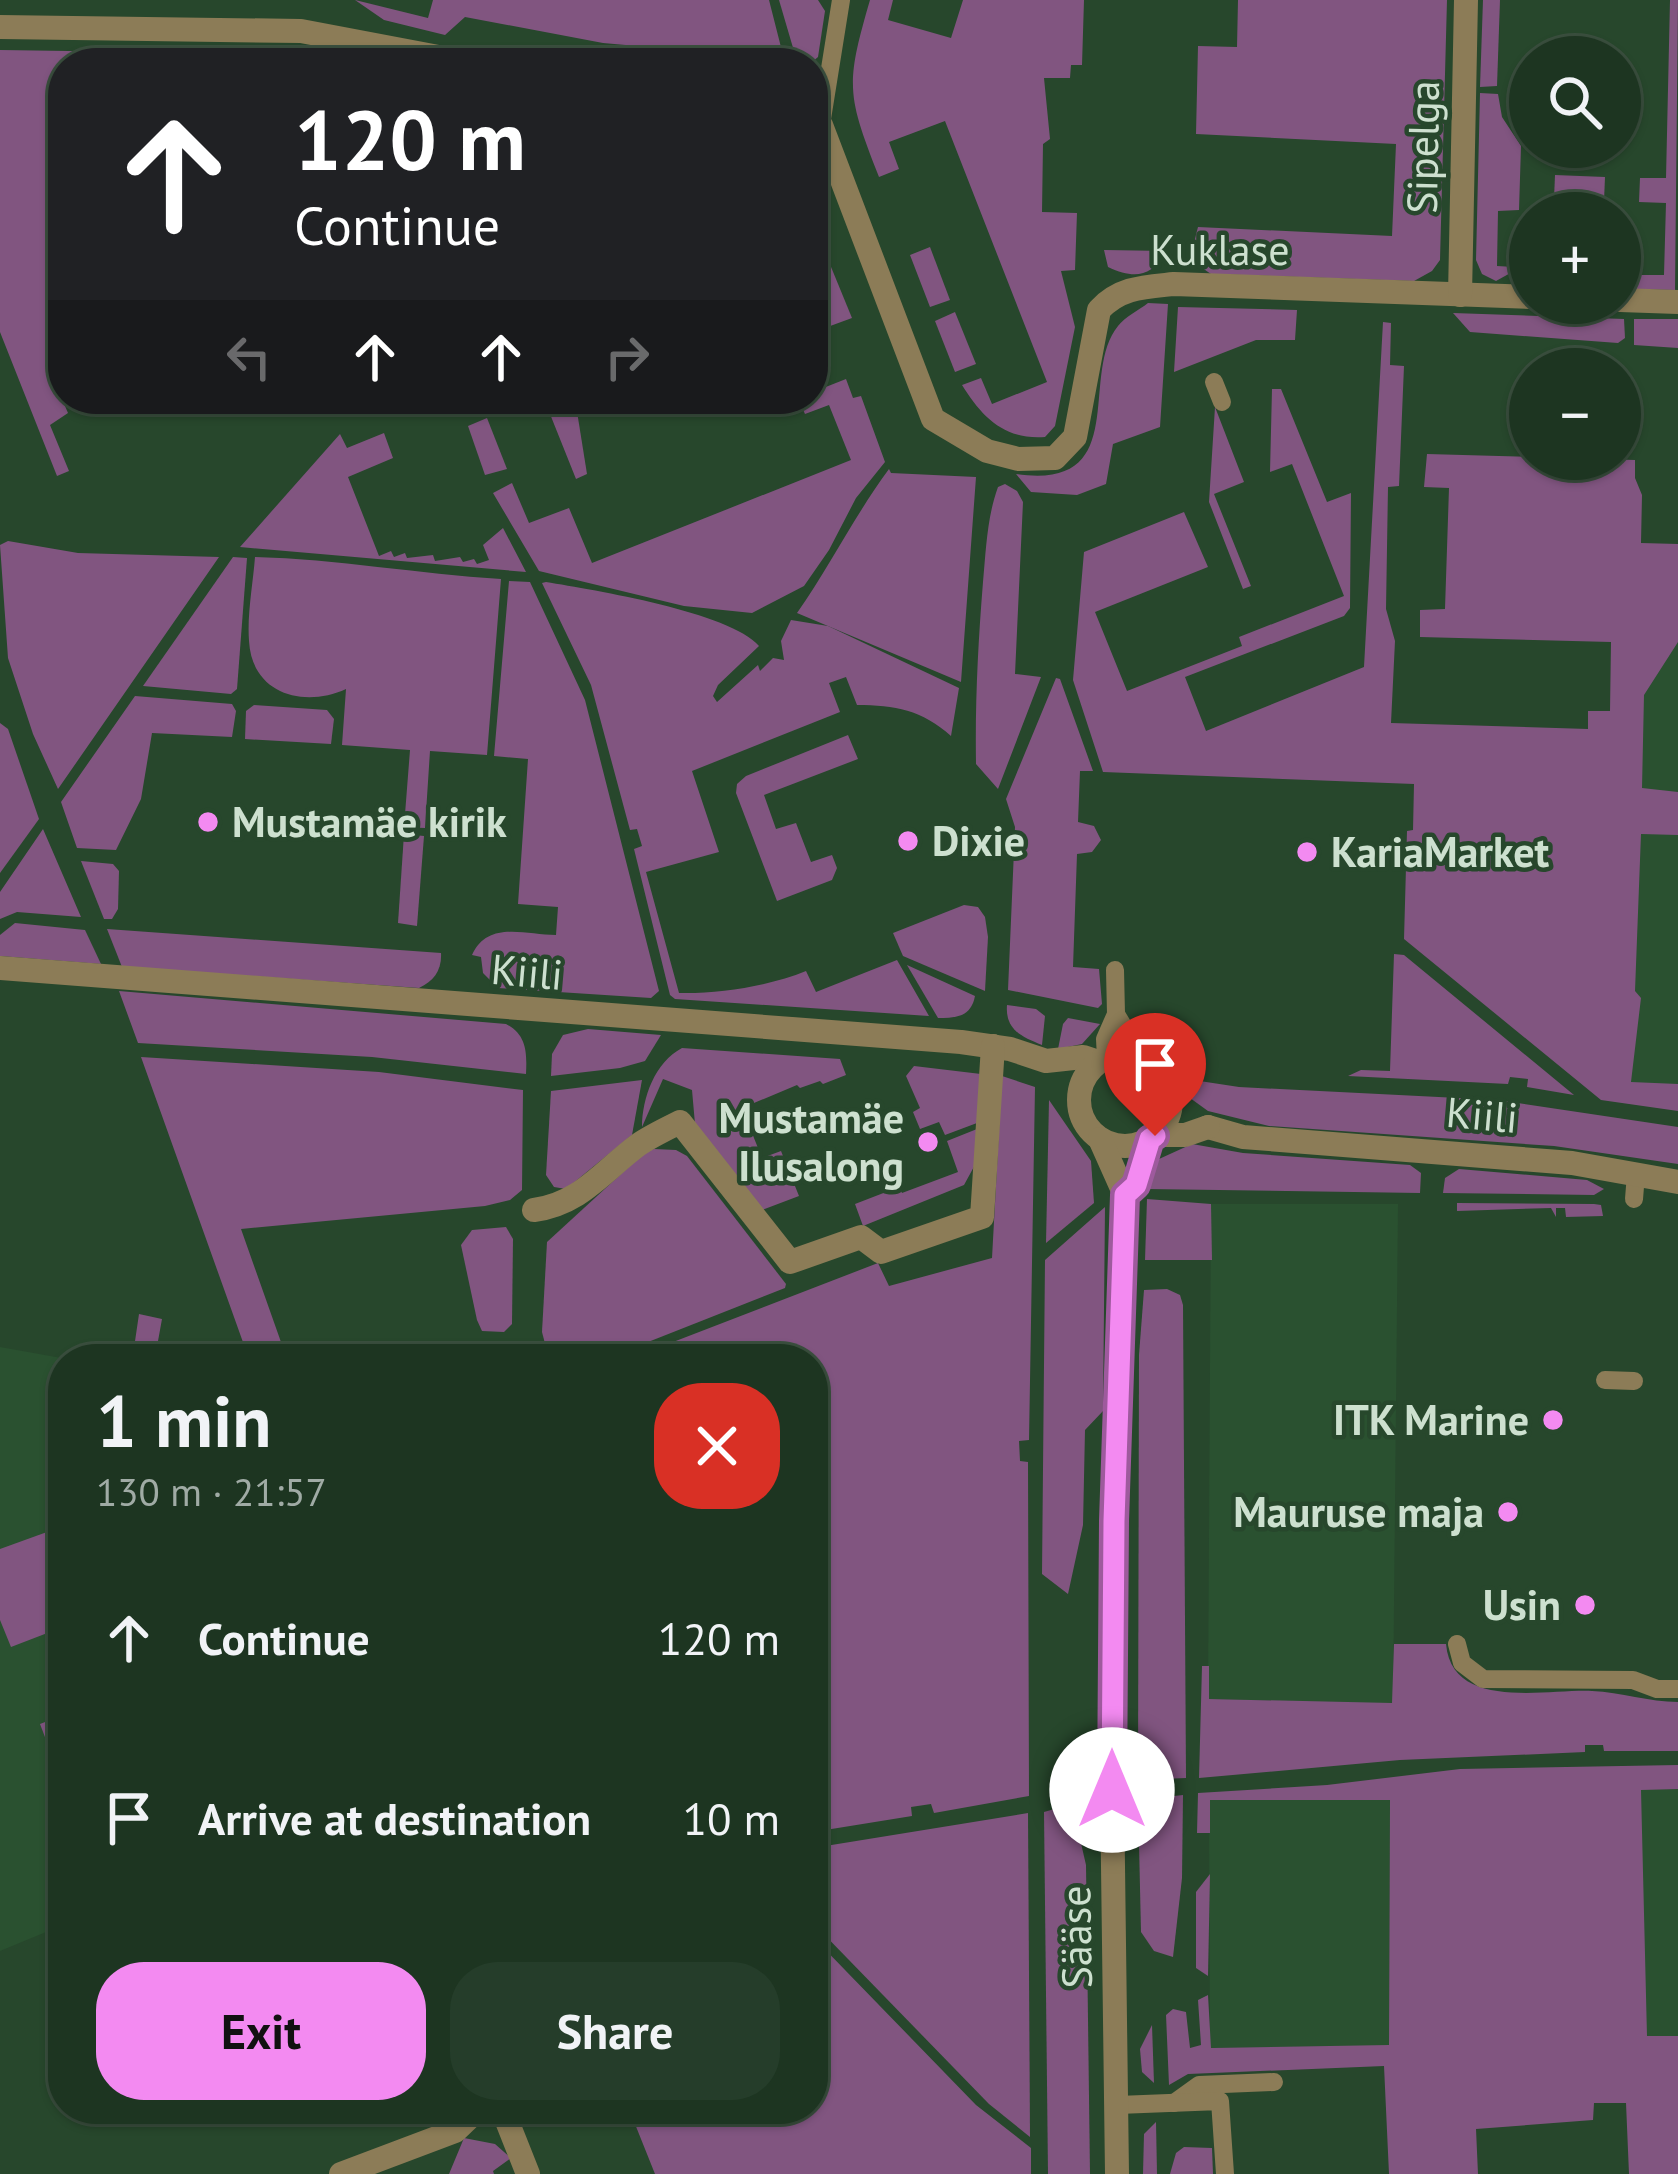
<!DOCTYPE html>
<html lang="en">
<head>
<meta charset="utf-8">
<style>
  :root { --surface:#1d3521; --page:#253d2a; --text:#f1f3f6; --muted:#a0aba5; --line:#3b503f; --accent:#f38af1 }
  body { margin:0; font-family:"PT Sans",sans-serif; background:var(--page); color:var(--text); height:100vh; display:flex; flex-direction:column; font-size:45px; white-space:nowrap }
  * { box-sizing:border-box; margin:0 }
  p { font-size:39px; color:var(--muted) }
  .icon { flex:none; width:66px; height:66px; fill:none; stroke:currentColor; stroke-width:2; stroke-linecap:round; stroke-linejoin:round }
  .map { position:relative; flex:1; overflow:hidden }
  .sheet { position:absolute; left:48px; top:1344px; width:780px; height:780px; display:flex; flex-direction:column; background:var(--surface); border-radius:48px; box-shadow:0 3px 9px #0004,0 0 0 3px var(--line) }
  .sheet>* { flex:none }
  .top-card { position:absolute; left:48px; top:48px; width:780px; height:366px; border-radius:48px; box-shadow:0 3px 9px #0004,0 0 0 3px var(--line); background:#202124; color:#fff; overflow:hidden }
  .fabs { position:absolute; left:1509px; top:36px; display:grid; gap:24px }
  .fabs a { display:grid; place-items:center; width:132px; height:132px; border-radius:50%; background:var(--surface); box-shadow:0 3px 9px #0004,0 0 0 3px var(--line); font-size:60px }
  .pin { position:absolute; display:grid; place-items:center; width:102px; height:102px; color:#fff; margin:-123px -51px; border-radius:50% 50% 50% 0; rotate:-45deg; box-shadow:0 0 12px #0007 }
  .pin .icon { rotate:45deg }
  .me { position:absolute; width:132px; margin:-66px; rotate:0deg; stroke-linejoin:round; filter:drop-shadow(0 0 9px #0008) }
  .turn { display:flex; align-items:center; gap:42px; height:252px; padding:0 48px; font-size:54px }
  .turn .icon { width:156px; height:156px; stroke-width:2.5 }
  .turn b { display:block; font-size:84px; line-height:102px }
  .lanes { display:flex; align-items:center; height:114px; padding:0 48px; background:#0003; justify-content:center; gap:60px; direction:ltr }
  .lanes .off { opacity:.35 }
  .round { display:grid; place-items:center; flex:none; width:126px; height:126px; border-radius:48px; background:var(--page) }
  .headline { display:flex; align-items:center; justify-content:space-between; height:204px; padding:0 48px }
  h1 { font-size:72px; font-weight:700; line-height:90px }
  .action { display:flex; gap:24px; margin-top:auto; padding:24px 48px }
  .action a { flex:1; height:138px; border-radius:48px; background:var(--accent); color:#111; font-size:48px; font-weight:700; line-height:138px; text-align:center }
  .action a+a { background:var(--page); color:var(--text) }
  ul { padding:0; list-style:none }
  li { display:flex; align-items:center; gap:36px; height:180px; padding:0 48px }
  li div { flex:1 }
  li b { display:block; font-size:45px }
  li em { font-style:normal }
  .map>svg:first-child { display:block }
  .built { fill:#2a5130 }
  .green { fill:#815580 }
  .lines { fill:none; stroke-linecap:round; stroke-linejoin:round }
  .service { stroke:#8c7c57; stroke-width:18 }
  .minor { stroke:#8c7c57; stroke-width:24 }
  .route-casing { stroke:#9e5a9d; stroke-width:30 }
  .route { stroke:#f38af1; stroke-width:21 }
  .poi-dot { fill:#f38af1; stroke:#27472c; stroke-width:4.5 }
  .labels { text-anchor:middle; stroke-width:9; stroke-linejoin:round; paint-order:stroke }
  .street-label { font-size:42px; fill:#cde0cf; stroke:#27472c }
  .poi-label { font-size:42px; font-weight:bold; fill:#cde0cf; stroke:#27472c; text-anchor:end }
</style>
</head>
<body>
<div class="map">
<svg width="1678" height="2174" viewBox="0 0 1678 2174">
  <rect width="100%" height="100%" fill="#27472c"/>
  <g class="built">
    <path d="M 1678,617 L 1678,1093 L 1620,1090 L 1638,675 Z"/>
    <path d="M 1211,1204 L 1398,1204 L 1393,1704 L 1208,1699 Z"/>
    <path d="M 0,1347 L 67,1359 L 63,1359 L 63,1925 L 0,1951 Z"/>
    <path d="M 1641,1789 L 1678,1789 L 1678,2036 L 1630,2037 Z"/>
    <path d="M 1209,1800 L 1390,1800 L 1389,2046 L 1210,2048 Z"/>
  </g>
  <g class="green">
    <path d="M 355,0 L 428,18 L 433,0 L 769,0 L 784,59 L 603,43 L 465,17 L 445,35 L 384,20 Z"/>
    <path d="M 779,0 L 818,0 L 825,11 L 818,57 L 812,62 L 796,58 Z"/>
    <path d="M 870,0 L 893,0 L 888,20 L 951,38 L 963,0 L 1084,0 L 1082,65 L 1071,65 L 1070,78 L 1044,78 L 1050,139 L 1043,144 L 1042,212 L 1077,213 L 1075,270 L 1061,271 L 1075,327 L 1055,426 L 1045,437 C 1004,440 982,417 962,385 L 981,378 L 992,404 L 1047,382 L 945,121 L 889,142 L 899,169 L 879,177 C 847,95 845,86 870,0 Z"/>
    <path d="M 1238,0 L 1447,0 L 1440,260 L 1432,271 L 1414,281 L 1211,274 C 1190,261 1192,249 1198,227 L 1392,236 L 1396,144 L 1196,134 L 1198,46 L 1237,47 Z"/>
    <path d="M 1483,0 L 1500,0 L 1497,86 L 1480,87 Z"/>
    <path d="M 1670,0 L 1678,0 L 1675,290 L 1634,289 L 1633,275 L 1664,275 L 1666,203 L 1639,202 L 1640,178 L 1666,178 Z"/>
    <path d="M 0,50 L 277,54 L 287,56 L 289,63 L 63,63 L 63,390 L 59,392 L 68,413 L 50,425 L 69,471 L 57,476 L 0,332 Z"/>
    <path d="M 1480,93 L 1498,94 L 1502,117 L 1521,146 L 1519,210 L 1498,211 L 1497,266 L 1514,267 L 1514,271 L 1496,281 L 1482,274 L 1476,260 Z"/>
    <path d="M 1555,175 L 1605,177 L 1604,201 L 1554,199 Z"/>
    <path d="M 813,223 L 852,318 L 822,329 L 813,306 Z"/>
    <path d="M 930,247 L 950,300 L 930,307 L 910,255 Z"/>
    <path d="M 1104,250 L 1166,251 L 1167,251 C 1152,276 1136,280 1108,267 Z"/>
    <path d="M 1148,303 L 1168,304 L 1160,427 L 1113,444 L 1106,484 L 1077,495 L 1031,492 L 1016,474 C 1133,491 1078,375 1118,326 C 1125,317 1139,310 1148,303 Z"/>
    <path d="M 1178,307 L 1297,310 L 1295,340 L 1256,340 L 1174,372 Z"/>
    <path d="M 955,312 L 976,364 L 955,372 L 935,321 Z"/>
    <path d="M 1453,313 L 1624,319 L 1625,338 L 1618,343 L 1470,332 Z"/>
    <path d="M 1634,319 L 1678,319 L 1678,348 L 1634,345 Z"/>
    <path d="M 1383,322 L 1391,323 L 1390,365 L 1404,366 L 1399,486 L 1388,487 L 1386,609 L 1395,641 L 1391,723 L 1588,729 L 1588,711 L 1610,711 L 1611,642 L 1420,637 L 1420,610 L 1445,609 L 1449,488 L 1424,487 L 1427,454 L 1635,460 L 1635,478 L 1642,495 L 1641,543 L 1678,544 L 1678,642 L 1644,695 L 1642,788 L 1678,792 L 1678,835 L 1641,834 L 1635,991 L 1641,998 L 1631,1082 L 1678,1084 L 1678,1111 L 1601,1100 L 1404,939 L 1407,831 L 1413,830 L 1414,784 L 1103,772 L 1073,680 L 1084,552 L 1184,512 L 1208,567 L 1095,612 L 1127,691 L 1242,646 L 1239,637 L 1344,596 L 1292,464 L 1270,472 L 1272,389 L 1281,389 L 1327,502 L 1351,493 L 1350,608 L 1344,616 L 1185,677 L 1206,731 L 1364,667 Z"/>
    <path d="M 846,379 L 853,398 L 861,396 L 885,462 L 856,498 L 829,550 L 804,586 L 752,613 L 684,606 L 539,571 L 493,493 L 512,483 L 529,523 L 569,508 L 592,563 L 851,460 L 829,405 L 805,414 L 798,399 L 813,399 L 813,392 Z"/>
    <path d="M 544,399 L 575,399 L 587,474 L 576,479 Z"/>
    <path d="M 1215,407 L 1244,482 L 1214,494 L 1251,586 L 1243,589 L 1209,502 Z"/>
    <path d="M 487,418 L 507,469 L 485,475 L 468,426 Z"/>
    <path d="M 384,433 L 393,458 L 348,477 L 379,556 L 391,551 L 394,557 L 405,553 L 407,558 L 433,555 L 435,561 L 460,557 L 463,562 L 474,559 L 477,564 L 489,560 L 483,545 L 503,528 L 526,572 L 240,547 L 340,434 L 347,448 Z"/>
    <path d="M 889,469 L 891,473 L 976,477 L 961,682 L 797,613 C 830,566 855,515 889,469 Z"/>
    <path d="M 1005,484 L 1017,491 L 1023,502 L 1015,674 L 1041,677 L 998,789 L 976,764 C 975,703 978,643 983,582 C 986,550 987,517 998,487 Z"/>
    <path d="M 8,541 L 78,553 L 219,557 L 58,789 L 33,734 L 8,658 L 0,545 Z"/>
    <path d="M 233,557 L 247,558 L 237,689 L 231,694 L 143,686 Z"/>
    <path d="M 255,557 C 337,559 418,574 501,579 L 487,755 L 430,751 L 425,828 L 404,827 L 410,750 L 342,745 L 346,689 C 305,708 252,695 249,641 C 247,614 253,584 255,557 Z"/>
    <path d="M 509,581 L 530,582 L 585,700 L 659,991 L 651,998 L 498,988 L 483,973 L 481,957 L 472,955 C 488,920 525,935 556,935 L 558,907 L 518,904 L 528,759 L 494,756 Z"/>
    <path d="M 546,582 C 594,590 730,612 759,646 L 718,685 L 713,696 L 717,702 L 758,665 L 760,671 L 773,658 L 784,660 L 781,641 L 791,620 L 828,626 L 959,688 L 951,736 C 922,710 895,705 857,705 L 846,677 L 829,683 L 840,712 L 692,771 L 719,852 L 646,872 L 679,993 C 719,994 769,986 806,971 L 816,992 L 897,960 L 929,1016 L 675,999 L 670,995 L 634,849 L 642,846 L 637,829 L 630,830 L 591,685 L 542,583 Z"/>
    <path d="M 1056,678 L 1060,679 L 1093,771 L 1080,771 L 1078,822 L 1094,826 L 1101,840 L 1092,852 L 1077,854 L 1073,967 L 1099,969 L 1102,1004 L 1098,1008 L 1008,990 L 1015,827 L 1006,799 Z"/>
    <path d="M 135,696 L 232,704 L 236,711 L 232,737 L 152,733 L 141,799 L 116,850 L 77,848 L 61,802 Z"/>
    <path d="M 254,705 L 327,710 L 334,719 L 331,744 L 245,739 L 246,711 Z"/>
    <path d="M 0,723 L 8,729 L 39,819 L 0,873 Z"/>
    <path d="M 848,735 L 858,759 L 764,795 L 776,829 L 796,823 L 811,862 L 832,855 L 837,868 L 832,880 L 777,901 L 736,793 L 737,784 L 746,776 Z"/>
    <path d="M 43,829 L 81,917 L 17,912 L 0,919 L 0,892 Z"/>
    <path d="M 404,834 L 424,836 L 417,926 L 398,923 Z"/>
    <path d="M 81,861 L 113,864 L 119,871 L 118,909 L 112,919 L 104,919 Z"/>
    <path d="M 964,905 L 978,907 L 985,917 L 988,937 L 985,991 L 903,956 L 893,933 Z"/>
    <path d="M 15,923 L 85,930 L 101,964 L 0,956 L 0,935 Z"/>
    <path d="M 107,929 L 441,953 C 442,970 434,981 419,988 L 122,967 Z"/>
    <path d="M 1394,954 L 1404,955 L 1574,1095 L 1527,1087 L 1528,1079 L 1510,1077 L 1508,1084 L 1348,1076 L 1361,1070 L 1390,1071 Z"/>
    <path d="M 907,965 L 975,996 C 971,1017 956,1018 938,1018 Z"/>
    <path d="M 119,991 L 506,1024 C 527,1035 527,1053 526,1074 L 372,1057 L 138,1043 Z"/>
    <path d="M 1007,1005 L 1036,1009 L 1045,1016 L 1042,1045 C 1021,1037 1005,1029 1007,1005 Z"/>
    <path d="M 1068,1018 L 1100,1024 L 1082,1044 L 1058,1049 L 1063,1024 Z"/>
    <path d="M 588,1029 L 661,1035 L 645,1061 L 620,1068 L 551,1076 L 552,1054 L 563,1035 Z"/>
    <path d="M 682,1048 L 840,1059 L 846,1075 L 823,1084 L 820,1081 L 800,1088 L 797,1085 L 742,1108 L 762,1158 L 781,1151 L 799,1196 L 759,1211 L 695,1124 L 692,1090 L 663,1079 L 642,1127 C 642,1098 655,1062 682,1048 Z"/>
    <path d="M 141,1057 L 379,1072 L 523,1090 L 522,1190 L 510,1200 L 485,1206 L 241,1229 L 287,1359 L 249,1359 Z"/>
    <path d="M 914,1066 L 981,1074 L 977,1123 L 945,1135 L 939,1122 L 920,1129 L 913,1112 L 920,1108 L 906,1076 Z"/>
    <path d="M 1002,1076 L 1035,1087 L 1029,1440 L 1019,1441 L 1020,1461 L 1028,1462 L 1029,1796 L 934,1813 L 931,1804 L 911,1807 L 912,1816 L 813,1832 L 813,1359 L 629,1359 L 878,1263 L 889,1286 L 992,1258 Z"/>
    <path d="M 1180,1078 L 1239,1087 L 1498,1100 L 1678,1127 L 1678,1164 L 1554,1146 L 1269,1126 L 1208,1111 L 1190,1098 Z"/>
    <path d="M 642,1080 L 632,1135 L 566,1189 L 554,1187 L 546,1175 L 551,1091 Z"/>
    <path d="M 1049,1100 L 1091,1161 L 1094,1203 L 1046,1243 Z"/>
    <path d="M 977,1129 L 976,1163 L 964,1185 L 863,1226 L 855,1204 L 899,1187 L 902,1193 L 958,1172 L 947,1141 Z"/>
    <path d="M 1192,1144 L 1243,1153 L 1410,1165 L 1421,1173 L 1420,1193 L 1147,1189 L 1159,1159 Z"/>
    <path d="M 654,1149 L 676,1150 L 687,1156 L 786,1284 L 785,1288 L 605,1359 L 549,1359 L 542,1332 L 547,1242 L 645,1152 Z"/>
    <path d="M 1459,1169 L 1587,1180 L 1604,1189 L 1594,1195 L 1443,1193 L 1445,1178 Z"/>
    <path d="M 1147,1199 L 1211,1204 L 1212,1260 L 1145,1260 Z"/>
    <path d="M 1457,1203 L 1594,1204 L 1601,1205 L 1603,1216 L 1566,1217 L 1565,1208 L 1556,1208 L 1556,1217 L 1551,1208 L 1457,1211 Z"/>
    <path d="M 1105,1207 L 1103,1411 L 1085,1430 L 1083,1525 L 1068,1594 L 1042,1574 L 1045,1260 Z"/>
    <path d="M 506,1227 L 513,1239 L 512,1324 L 504,1332 L 482,1331 L 477,1320 L 461,1245 L 472,1230 Z"/>
    <path d="M 1167,1289 L 1180,1295 L 1183,1305 L 1186,1778 L 1138,1780 L 1139,1355 L 1144,1290 Z"/>
    <path d="M 139,1314 L 162,1319 L 158,1341 L 168,1344 L 166,1354 L 134,1348 Z"/>
    <path d="M 47,1532 L 63,1537 L 63,1627 L 11,1647 L 0,1620 L 0,1549 Z"/>
    <path d="M 1394,1644 L 1446,1644 C 1452,1711 1545,1689 1592,1691 C 1621,1692 1649,1702 1678,1702 L 1678,1751 L 1604,1751 L 1603,1745 L 1585,1745 L 1585,1752 L 1400,1760 L 1199,1778 L 1202,1666 L 1209,1666 L 1209,1699 L 1392,1703 Z"/>
    <path d="M 63,1715 L 63,1763 L 56,1766 L 40,1724 Z"/>
    <path d="M 1678,1765 L 1678,1789 L 1641,1790 L 1647,2036 L 1678,2036 L 1678,2174 L 1629,2174 L 1626,2103 L 1594,2103 L 1593,2120 L 1476,2129 L 1478,2174 L 1389,2174 L 1384,2066 L 1188,2074 L 1169,2085 L 1166,2015 L 1173,2009 L 1186,2012 L 1190,2048 L 1201,2045 L 1198,2000 L 1208,1995 L 1211,2048 L 1389,2045 L 1390,1800 L 1210,1800 L 1210,1833 L 1197,1833 L 1198,1793 L 1327,1785 L 1460,1769 Z"/>
    <path d="M 1183,1795 L 1182,1878 L 1173,1957 L 1154,1951 L 1141,1932 L 1138,1800 Z"/>
    <path d="M 1072,1804 L 1086,1865 L 1090,2174 L 1048,2174 L 1044,1812 Z"/>
    <path d="M 1028,1813 L 1030,2137 L 989,2104 L 813,1923 L 813,1848 Z"/>
    <path d="M 1210,1874 L 1208,1976 L 1196,1968 L 1196,1892 Z"/>
    <path d="M 813,1937 L 976,2105 L 1031,2148 L 1031,2174 L 655,2174 L 629,2109 L 813,2109 Z"/>
    <path d="M 1152,2025 L 1154,2083 L 1142,2072 L 1140,2049 Z"/>
    <path d="M 1156,2122 L 1157,2174 L 1143,2174 L 1144,2134 Z"/>
    <path d="M 464,2138 L 495,2144 L 511,2158 L 493,2171 L 494,2174 L 449,2174 Z"/>
    <path d="M 1184,2147 L 1212,2148 L 1213,2174 L 1170,2174 L 1176,2153 Z"/>
  </g>
  <g class="lines">
    <g class="service">
      <path d="M 821,125 L 841,0"/>
      <path d="M 1214,382 L 1222,402"/>
      <path d="M 1116,1014 L 1141,1056"/>
      <path d="M 1106,1058 L 1105,1039 L 1116,1014 L 1115,970"/>
      <path d="M 1634,1199 L 1636,1174"/>
      <path d="M 1605,1380 L 1634,1381"/>
      <path d="M 1457,1644 L 1462,1663 L 1483,1679 L 1633,1680 L 1657,1689 L 1678,1689"/>
      <path d="M 1174,2103 L 1199,2085 L 1274,2082"/>
      <path d="M 1118,2105 L 1220,2101 L 1225,2174"/>
    </g>
    <g class="minor">
      <path d="M 0,27 L 301,31 L 470,63"/>
      <path d="M 813,121 L 821,125 L 933,419 L 987,451 L 1018,459 L 1055,458 L 1075,437 L 1099,310 C 1120,287 1145,287 1174,284 L 1530,297"/>
      <path d="M 1460,295 L 1466,0"/>
      <path d="M 1620,300 L 1678,302"/>
      <path d="M 0,968 L 961,1042 L 1010,1049 L 1046,1061 L 1083,1057 L 1098,1062"/>
      <circle cx="1125" cy="1100" r="46"/>
      <path d="M 1208,1127 L 1243,1137 L 1572,1163 L 1678,1182"/>
      <path d="M 1155,1135 L 1185,1135 L 1208,1127"/>
      <path d="M 1100,1139 L 1125,1195"/>
      <path d="M 1125,1195 L 1136,1185 L 1150,1139"/>
      <path d="M 534,1210 C 580,1204 602,1172 638,1145 C 651,1136 666,1129 680,1122 L 790,1262 L 861,1237 L 881,1252 L 982,1217 L 993,1046"/>
      <path d="M 483,2109 L 505,2116 L 528,2174"/>
      <path d="M 341,2174 L 455,2131 L 478,2109"/>
      <path d="M 1117,2174 L 1112,1789 L 1114,1521 L 1125,1195"/>
    </g>
  </g>
  <g class="lines">
    <g class="route-casing">
      <path id="route" d="M 1112,1790 L 1114,1521 L 1125,1195 L 1136,1185 L 1150,1139 L 1155,1136"/>
    </g>
    <use href="#route" class="route"/>
  </g>
  <g class="poi-dot">
    <circle cx="208" cy="822" r="12"/>
    <circle cx="908" cy="841" r="12"/>
    <circle cx="1307" cy="852" r="12"/>
    <circle cx="928" cy="1142" r="12"/>
    <circle cx="1553" cy="1420" r="12"/>
    <circle cx="1508" cy="1512" r="12"/>
    <circle cx="1585" cy="1605" r="12"/>
  </g>
  <g class="labels">
    <g class="street-label">
      <text transform="translate(1423 147) rotate(-89)" y="15">Sipelga</text>
      <text x="1220" y="265">Kuklase</text>
      <text transform="translate(527 972) rotate(5)" y="15">Kiili</text>
      <text transform="translate(1482 1115) rotate(5)" y="15">Kiili</text>
      <text transform="translate(1076 1937) rotate(-91)" y="15">Sääse</text>
    </g>
    <g class="poi-label">
      <text x="232" y="837" text-anchor="start">Mustamäe kirik</text>
      <text x="932" y="856" text-anchor="start">Dixie</text>
      <text x="1331" y="867" text-anchor="start">KariaMarket</text>
      <text x="904" y="1133">Mustamäe<tspan x="904" dy="48">Ilusalong</tspan></text>
      <text x="1529" y="1435">ITK Marine</text>
      <text x="1484" y="1527">Mauruse maja</text>
      <text x="1561" y="1620">Usin</text>
    </g>
  </g>
</svg>
<div class="fabs">
<a><svg class="icon" aria-label="search" viewBox="0 0 24 24"><circle cx="10" cy="10" r="6"/><path d="M15 15l6 6"/></svg></a>
<a>+</a>
<a>−</a>
</div>
<div class="pin" style="left:1155px;top:1136px;background:#d93025"><svg class="icon" aria-label="arrive" viewBox="0 0 24 24"><path d="M6 21V4h12l-3 4 3 4H6"/></svg></div>
<svg class="me" style="left:1112px;top:1790px" viewBox="-20 -20 40 40"><circle r="19" fill="#fff"/><path d="M0-13L10 11 0 6-10 11z" fill="#f38af1"/></svg>
<div class="top-card">
<div class="turn"><svg class="icon" aria-label="ahead" viewBox="0 0 24 24"><path d="M12 20V5M6 11l6-6 6 6"/></svg><div><b>120 m</b>Continue</div></div>
<div class="lanes"><svg class="icon off" aria-label="left" viewBox="0 0 24 24"><path d="M17 20v-9H6M10 6l-5 5 5 5"/></svg><svg class="icon" aria-label="ahead" viewBox="0 0 24 24"><path d="M12 20V5M6 11l6-6 6 6"/></svg><svg class="icon" aria-label="ahead" viewBox="0 0 24 24"><path d="M12 20V5M6 11l6-6 6 6"/></svg><svg class="icon off" aria-label="right" viewBox="0 0 24 24"><path d="M7 20v-9h11M14 6l5 5-5 5"/></svg></div>
</div>
<section class="sheet">
<div class="headline"><div><h1>1 min</h1><p>130 m · 21:57</p></div><a class="round" style="background:#d93025;color:#fff"><svg class="icon" aria-label="close" viewBox="0 0 24 24"><path d="M6 6l12 12M18 6L6 18"/></svg></a></div>
<ul>
<li><svg class="icon" aria-label="ahead" viewBox="0 0 24 24"><path d="M12 20V5M6 11l6-6 6 6"/></svg><div><b>Continue</b></div><em>120 m</em></li>
<li><svg class="icon" aria-label="arrive" viewBox="0 0 24 24"><path d="M6 21V4h12l-3 4 3 4H6"/></svg><div><b>Arrive at destination</b></div><em>10 m</em></li>
</ul>
<div class="action"><a>Exit</a><a>Share</a></div>
</section>
</div>
</body>
</html>
